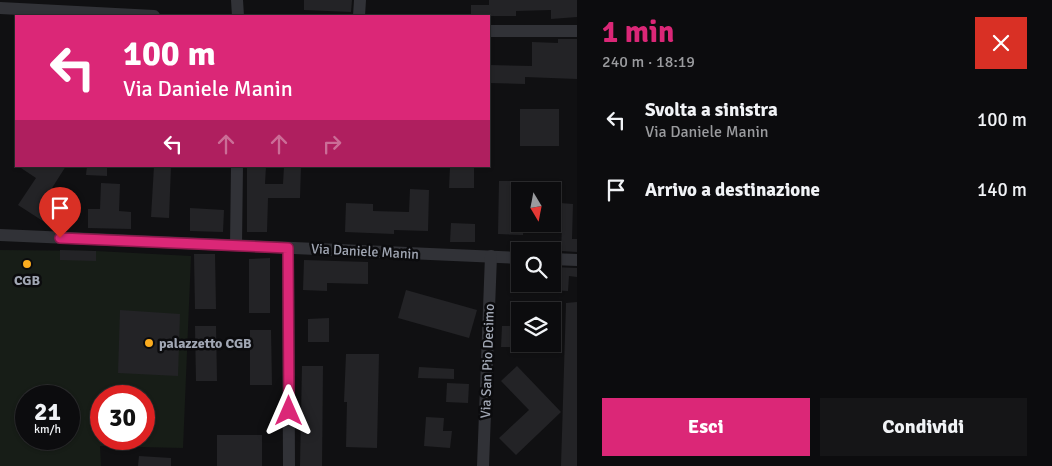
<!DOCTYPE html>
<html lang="it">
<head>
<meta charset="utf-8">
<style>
  :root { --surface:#0c0c0e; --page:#151517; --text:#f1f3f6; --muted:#9a9b9e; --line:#2c2c2e; --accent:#db2777 }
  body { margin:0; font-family:Signika,sans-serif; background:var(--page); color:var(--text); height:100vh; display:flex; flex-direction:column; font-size:19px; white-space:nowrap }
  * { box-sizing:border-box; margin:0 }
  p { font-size:16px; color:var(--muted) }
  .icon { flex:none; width:28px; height:28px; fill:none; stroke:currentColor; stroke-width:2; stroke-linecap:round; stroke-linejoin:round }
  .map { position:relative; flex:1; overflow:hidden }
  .sheet { display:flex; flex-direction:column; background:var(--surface); width:475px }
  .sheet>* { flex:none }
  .guide { position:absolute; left:15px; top:15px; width:475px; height:152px; border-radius:0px; box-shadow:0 1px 4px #0004,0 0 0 1px var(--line); background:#db2777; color:#fff; overflow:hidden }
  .needle { width:32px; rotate:170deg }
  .controls { position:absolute; left:511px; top:182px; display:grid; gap:10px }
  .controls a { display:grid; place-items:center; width:50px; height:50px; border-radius:0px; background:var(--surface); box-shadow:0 1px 4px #0004,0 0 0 1px var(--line); font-size:25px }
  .speed { position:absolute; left:15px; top:385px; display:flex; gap:10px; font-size:25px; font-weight:700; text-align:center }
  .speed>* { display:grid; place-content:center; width:65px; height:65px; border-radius:50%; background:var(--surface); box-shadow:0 1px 4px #0004,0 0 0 1px var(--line); line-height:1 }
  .speed small { font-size:12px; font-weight:400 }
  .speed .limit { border:8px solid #d22; background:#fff; color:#111 }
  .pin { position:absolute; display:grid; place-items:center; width:42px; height:42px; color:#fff; margin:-51px -21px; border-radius:50% 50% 50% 0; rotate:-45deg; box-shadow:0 0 5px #0007 }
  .pin .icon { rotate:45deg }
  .me { position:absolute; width:55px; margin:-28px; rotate:0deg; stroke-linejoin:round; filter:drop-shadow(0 0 4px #0008) }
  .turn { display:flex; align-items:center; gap:18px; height:105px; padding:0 25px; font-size:22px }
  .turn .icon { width:65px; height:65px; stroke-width:2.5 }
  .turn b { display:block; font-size:35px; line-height:42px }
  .lanes { display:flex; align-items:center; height:48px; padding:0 25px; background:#0003; justify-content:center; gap:25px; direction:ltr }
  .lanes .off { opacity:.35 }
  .round { display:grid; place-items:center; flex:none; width:52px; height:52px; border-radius:0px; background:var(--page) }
  .head { display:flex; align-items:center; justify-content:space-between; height:85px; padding:0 25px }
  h1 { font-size:30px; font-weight:800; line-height:38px; color:var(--accent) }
  .cta { display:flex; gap:10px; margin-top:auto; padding:10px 25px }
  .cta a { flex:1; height:58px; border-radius:0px; background:var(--accent); color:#fff; font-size:20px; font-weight:800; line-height:58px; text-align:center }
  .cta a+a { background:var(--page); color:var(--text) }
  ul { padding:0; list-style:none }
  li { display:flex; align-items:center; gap:15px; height:70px; padding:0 25px }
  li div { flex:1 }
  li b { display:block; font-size:19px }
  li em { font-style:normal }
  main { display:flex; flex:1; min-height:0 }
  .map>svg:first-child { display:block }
  .green { fill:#171d17; fill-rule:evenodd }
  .building { fill:#232326 }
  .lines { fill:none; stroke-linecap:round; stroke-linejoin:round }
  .minor { stroke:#313237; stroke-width:12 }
  .route-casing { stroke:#8e194d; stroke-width:12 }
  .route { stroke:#db2777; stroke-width:9 }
  .poi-dot { fill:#fbac1f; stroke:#0b0b0d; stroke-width:2 }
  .labels { text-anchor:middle; stroke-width:5; stroke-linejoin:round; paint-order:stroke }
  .street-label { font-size:14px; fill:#a1a7b4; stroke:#0b0b0d }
  .poi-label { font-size:14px; font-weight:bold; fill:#a1a7b4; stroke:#0b0b0d }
</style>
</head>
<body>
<main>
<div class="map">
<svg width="577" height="466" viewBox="0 0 577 466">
  <rect width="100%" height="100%" fill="#101012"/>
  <path class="green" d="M 0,250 L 96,251 L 191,256 L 183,448 L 100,446 L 101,466 L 0,466 ZM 26,396 L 69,396 L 69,439 L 26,439 ZM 101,396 L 144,396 L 144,439 L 101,439 Z"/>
  <g class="building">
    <path d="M 304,0 L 352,0 L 351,12 L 304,10 Z"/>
    <path d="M 489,0 L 577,0 L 577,17 L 551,19 L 551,10 L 516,11 L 516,16 L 471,16 L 471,5 L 489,5 Z"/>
    <path d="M 558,39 L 577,39 L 577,79 L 525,77 L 525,84 L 489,83 L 489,65 L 532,66 L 532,42 L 558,43 Z"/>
    <rect x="520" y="109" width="39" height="37"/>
    <path d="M 18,166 L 66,166 L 52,188 L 67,198 L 49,225 L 18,205 L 36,178 Z"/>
    <path d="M 87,166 L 107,166 L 107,176 L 86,175 Z"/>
    <path d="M 154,166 L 171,166 L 169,218 L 151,217 Z"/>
    <path d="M 247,166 L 266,166 L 265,184 L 283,184 L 284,166 L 301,166 L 300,198 L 268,198 L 267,232 L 247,232 Z"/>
    <path d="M 450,167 L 474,167 L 474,188 L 449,188 Z"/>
    <path d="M 499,181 L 524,181 L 524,191 L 520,191 L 520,224 L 524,224 L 523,235 L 498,234 Z"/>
    <path d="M 101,183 L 120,184 L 119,211 L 131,212 L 131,229 L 88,228 L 88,209 L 100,209 Z"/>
    <path d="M 410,189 L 429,190 L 428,231 L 394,230 L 394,234 L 345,232 L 346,203 L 373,204 L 373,211 L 409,212 Z"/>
    <path d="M 560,203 L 573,204 L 572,239 L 577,239 L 577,252 L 561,251 L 562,224 L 559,224 Z"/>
    <path d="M 190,208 L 224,210 L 223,232 L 190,231 Z"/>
    <path d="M 451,223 L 475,224 L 475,242 L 450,242 Z"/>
    <path d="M 60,250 L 96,251 L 96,261 L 60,260 Z"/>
    <path d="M 194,254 L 215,254 L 216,309 L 195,309 Z"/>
    <path d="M 270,258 L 270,313 L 249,313 L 249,259 Z"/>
    <path d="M 304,260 L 368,262 L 368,284 L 327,283 L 327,291 L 303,290 Z"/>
    <path d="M 552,267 L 577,268 L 577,277 L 569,276 L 568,291 L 552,290 Z"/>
    <path d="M 406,290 L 477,310 L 469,338 L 398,318 Z"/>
    <path d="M 577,302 L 577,466 L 561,466 L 566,303 Z"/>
    <path d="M 120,310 L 180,314 L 178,376 L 118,373 Z"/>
    <path d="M 329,318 L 329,342 L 308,342 L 308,319 Z"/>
    <path d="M 195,326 L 216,326 L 217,381 L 196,381 Z"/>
    <path d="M 502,326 L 520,326 L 520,347 L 501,347 Z"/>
    <path d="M 250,330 L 271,330 L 272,385 L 250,385 Z"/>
    <path d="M 346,354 L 379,354 L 377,448 L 346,447 L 347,402 L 344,402 Z"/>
    <path d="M 302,366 L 323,366 L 322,466 L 300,466 Z"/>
    <path d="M 517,366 L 561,412 L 516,455 L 499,438 L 529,410 L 501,381 Z"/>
    <path d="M 419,367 L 454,369 L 454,379 L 418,378 Z"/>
    <path d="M 447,383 L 469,384 L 468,403 L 446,402 Z"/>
    <path d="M 426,417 L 444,418 L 443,431 L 452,431 L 450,448 L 424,446 Z"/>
    <rect x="217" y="435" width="45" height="31"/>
    <path d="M 139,456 L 171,458 L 171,466 L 138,466 Z"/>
  </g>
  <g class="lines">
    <g class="minor">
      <path d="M 237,0 L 238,16"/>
      <path d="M 0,8 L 154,16"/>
      <path d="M 359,16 L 360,0"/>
      <path d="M 489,31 L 577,31"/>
      <path d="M 0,235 L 520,258"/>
      <path d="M 236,245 L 237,166"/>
      <path d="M 288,248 L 289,466"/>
      <path d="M 552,259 L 577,260"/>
      <path d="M 483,466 L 491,256"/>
    </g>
  </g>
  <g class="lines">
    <g class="route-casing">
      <path id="route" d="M 60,238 L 288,248 L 289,411"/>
    </g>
    <use href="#route" class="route"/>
  </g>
  <g class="poi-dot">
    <circle cx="27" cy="264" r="5"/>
    <circle cx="149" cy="343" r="5"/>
  </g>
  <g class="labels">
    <g class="street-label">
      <text transform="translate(365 251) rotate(3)" y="5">Via Daniele Manin</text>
      <text transform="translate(487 361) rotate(-88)" y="5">Via San Pio Decimo</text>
    </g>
    <g class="poi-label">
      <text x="27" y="285">CGB</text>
      <text x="159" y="348" text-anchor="start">palazzetto CGB</text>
    </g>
  </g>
</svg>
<div class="controls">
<a><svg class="needle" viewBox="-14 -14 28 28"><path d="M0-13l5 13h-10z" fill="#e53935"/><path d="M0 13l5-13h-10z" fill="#9a9b9e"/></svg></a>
<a><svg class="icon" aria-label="search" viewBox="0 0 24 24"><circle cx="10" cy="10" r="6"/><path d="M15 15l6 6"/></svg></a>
<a><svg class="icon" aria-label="layers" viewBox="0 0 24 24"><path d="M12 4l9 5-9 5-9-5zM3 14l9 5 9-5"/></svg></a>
</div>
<div class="speed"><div>21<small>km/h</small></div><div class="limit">30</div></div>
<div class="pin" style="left:60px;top:238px;background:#d93025"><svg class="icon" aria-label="arrive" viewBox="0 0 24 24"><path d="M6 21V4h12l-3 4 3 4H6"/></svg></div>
<svg class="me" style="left:289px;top:411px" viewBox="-20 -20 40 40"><path d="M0-17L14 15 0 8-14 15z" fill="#db2777" stroke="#fff" stroke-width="4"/></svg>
<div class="guide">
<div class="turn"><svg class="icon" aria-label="left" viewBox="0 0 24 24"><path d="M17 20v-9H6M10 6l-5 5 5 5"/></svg><div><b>100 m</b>Via Daniele Manin</div></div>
<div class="lanes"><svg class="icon" aria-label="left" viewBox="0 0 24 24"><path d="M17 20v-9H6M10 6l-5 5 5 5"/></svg><svg class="icon off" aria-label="ahead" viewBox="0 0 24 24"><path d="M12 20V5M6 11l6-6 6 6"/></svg><svg class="icon off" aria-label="ahead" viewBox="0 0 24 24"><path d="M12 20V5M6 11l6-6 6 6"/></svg><svg class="icon off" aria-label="right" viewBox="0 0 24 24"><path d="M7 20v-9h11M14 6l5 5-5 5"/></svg></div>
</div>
</div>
<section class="sheet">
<div class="head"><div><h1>1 min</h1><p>240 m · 18:19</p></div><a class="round" style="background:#d93025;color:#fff"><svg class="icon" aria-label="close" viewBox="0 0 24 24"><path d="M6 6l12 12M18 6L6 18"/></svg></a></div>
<ul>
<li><svg class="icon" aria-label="left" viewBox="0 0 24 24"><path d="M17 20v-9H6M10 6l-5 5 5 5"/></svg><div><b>Svolta a sinistra</b><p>Via Daniele Manin</p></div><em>100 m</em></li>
<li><svg class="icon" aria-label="arrive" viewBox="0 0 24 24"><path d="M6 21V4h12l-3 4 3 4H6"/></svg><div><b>Arrivo a destinazione</b></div><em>140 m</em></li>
</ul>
<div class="cta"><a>Esci</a><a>Condividi</a></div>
</section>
</main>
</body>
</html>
